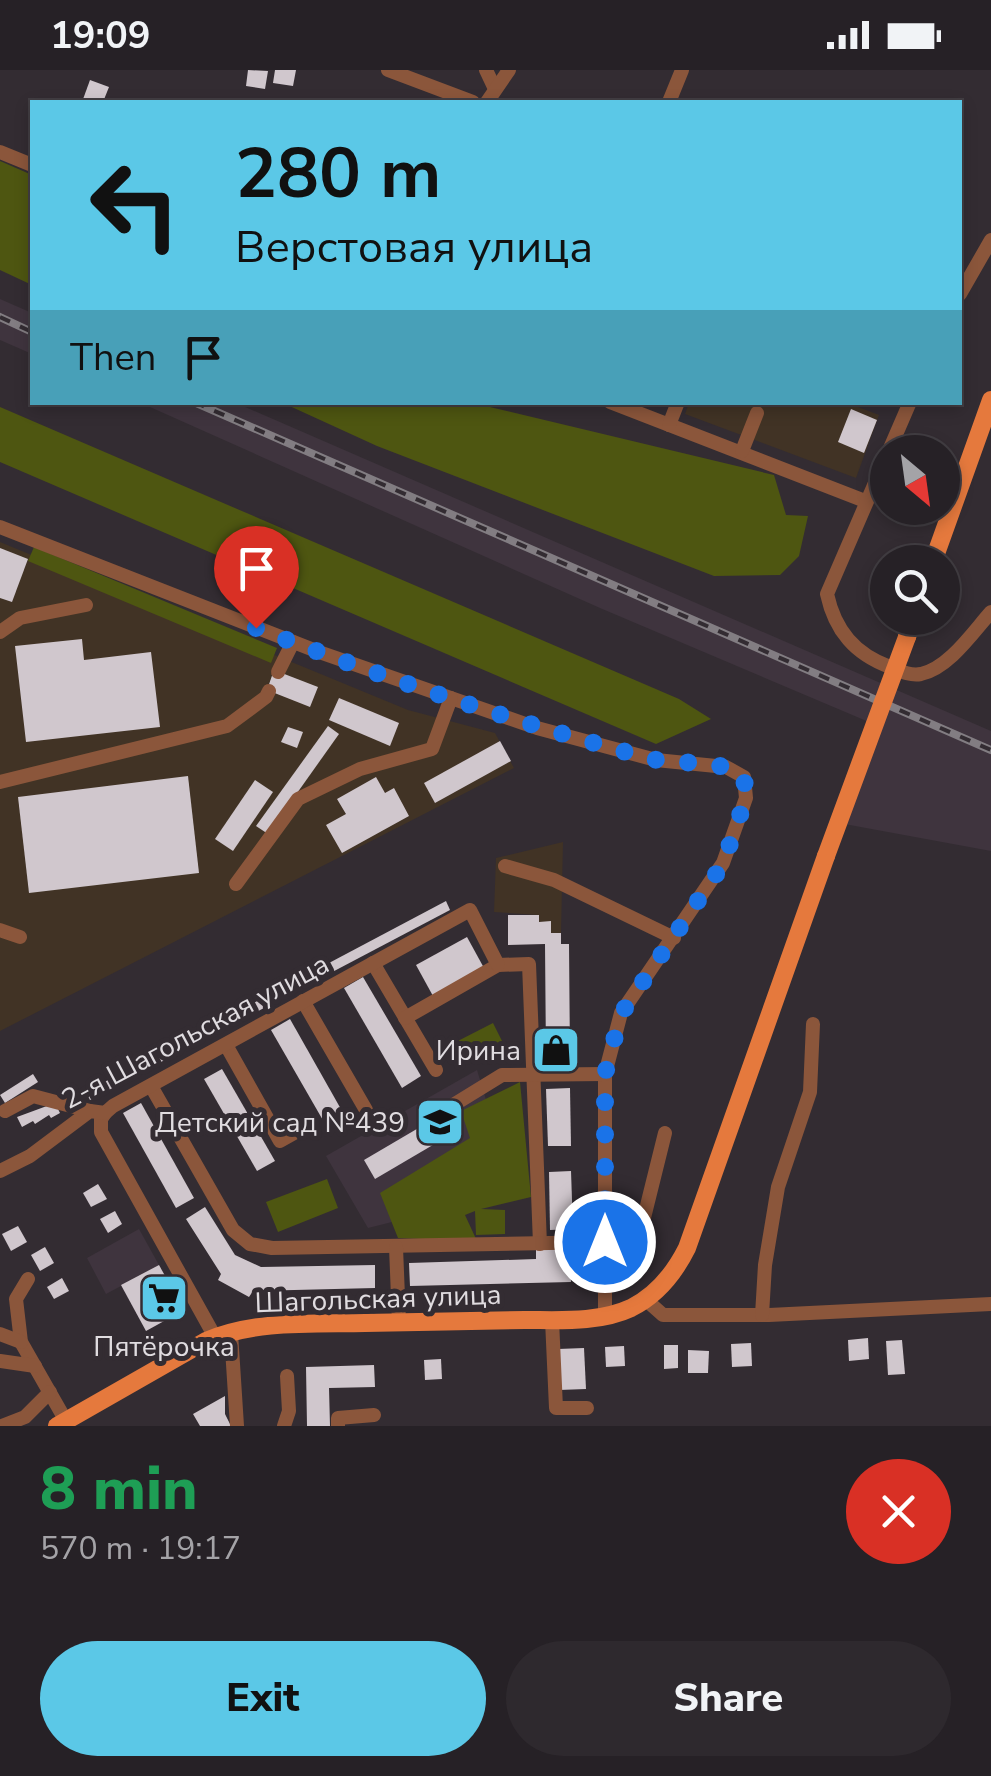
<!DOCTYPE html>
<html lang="en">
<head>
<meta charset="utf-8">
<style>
  :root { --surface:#262126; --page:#2e292e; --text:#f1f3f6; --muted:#a4a3a7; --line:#423e43; --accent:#5bc8e7 }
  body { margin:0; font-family:"Nunito Sans",sans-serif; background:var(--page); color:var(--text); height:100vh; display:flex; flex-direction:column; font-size:38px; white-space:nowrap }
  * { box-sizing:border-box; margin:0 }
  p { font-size:32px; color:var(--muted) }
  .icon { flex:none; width:55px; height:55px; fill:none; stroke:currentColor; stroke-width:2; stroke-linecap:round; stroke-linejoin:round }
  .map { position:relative; height:1356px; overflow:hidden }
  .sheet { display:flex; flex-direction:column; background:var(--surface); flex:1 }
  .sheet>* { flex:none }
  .hud { position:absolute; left:30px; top:30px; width:932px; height:305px; border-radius:0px; box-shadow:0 5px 15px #0003,0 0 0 2px var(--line); background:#5bc8e7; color:#111; overflow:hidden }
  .needle { width:65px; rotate:151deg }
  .tools { position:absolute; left:870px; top:365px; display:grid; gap:20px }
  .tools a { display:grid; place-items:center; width:90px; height:90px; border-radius:50%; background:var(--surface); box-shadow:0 5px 15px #0003,0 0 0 2px var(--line); font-size:50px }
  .pin { position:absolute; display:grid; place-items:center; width:85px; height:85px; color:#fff; margin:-102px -42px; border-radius:50% 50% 50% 0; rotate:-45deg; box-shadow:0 0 10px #0007 }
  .pin .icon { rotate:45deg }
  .me { position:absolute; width:110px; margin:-55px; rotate:0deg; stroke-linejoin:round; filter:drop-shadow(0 0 8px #0008) }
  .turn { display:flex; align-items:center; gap:35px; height:210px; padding:0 40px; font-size:45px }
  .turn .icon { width:130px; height:130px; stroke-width:2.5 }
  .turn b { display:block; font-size:70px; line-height:85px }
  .then { display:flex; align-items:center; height:95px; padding:0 40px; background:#0003; gap:20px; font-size:38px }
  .round { display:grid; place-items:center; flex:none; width:105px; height:105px; border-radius:52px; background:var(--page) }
  .head { display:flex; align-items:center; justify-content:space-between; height:170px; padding:0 40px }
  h1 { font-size:60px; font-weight:800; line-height:75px; color:#1e9e55 }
  .button { display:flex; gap:20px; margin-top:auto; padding:20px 40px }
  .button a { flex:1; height:115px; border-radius:60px; background:var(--accent); color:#111; font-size:40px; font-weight:800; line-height:115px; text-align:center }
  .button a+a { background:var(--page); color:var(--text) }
  .status { display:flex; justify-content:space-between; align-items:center; height:70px; padding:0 50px; background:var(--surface); direction:ltr }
  .status svg { height:28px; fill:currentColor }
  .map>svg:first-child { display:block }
  .built { fill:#3f343e }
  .industrial { fill:#413325 }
  .green { fill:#4e5611 }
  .building { fill:#d0c7cd }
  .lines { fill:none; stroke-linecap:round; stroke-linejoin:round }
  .minor { stroke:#8b563b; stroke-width:14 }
  .major { stroke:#e5793d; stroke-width:18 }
  .rail-casing { stroke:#827d82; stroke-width:8 }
  .rail { stroke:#332c32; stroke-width:4; stroke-dasharray:11; stroke-linecap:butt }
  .major-bridge { stroke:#e5793d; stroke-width:18 }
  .route { stroke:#1a73e8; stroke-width:18; stroke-dasharray:0 32.4 }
  .labels { text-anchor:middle; stroke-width:10; stroke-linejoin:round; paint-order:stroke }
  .street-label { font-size:28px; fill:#e0dce0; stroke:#332c32 }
  .poi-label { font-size:28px; fill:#e0dce0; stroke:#332c32; text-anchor:end }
</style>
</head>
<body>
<div class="status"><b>19:09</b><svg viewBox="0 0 49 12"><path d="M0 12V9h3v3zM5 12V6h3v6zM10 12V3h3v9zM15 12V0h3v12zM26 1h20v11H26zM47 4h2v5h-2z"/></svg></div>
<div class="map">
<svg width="991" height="1356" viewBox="0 0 991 1356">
  <rect width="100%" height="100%" fill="#332c32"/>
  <g class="built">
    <path d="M 0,229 L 32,243 L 32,284 L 0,270 Z"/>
    <path d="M 141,333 L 236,333 L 991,661 L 991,781 L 839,753 L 876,655 L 600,538 Z"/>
    <path d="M 477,1000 L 505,1092 L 507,1123 L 368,1158 L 326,1086 Z"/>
    <path d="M 139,1159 L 184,1240 L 146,1261 L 121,1216 L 106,1224 L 87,1188 Z"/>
  </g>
  <g class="industrial">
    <path d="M 845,332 L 879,345 L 856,408 L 685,344 L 689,333 Z"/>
    <path d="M 0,472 L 408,640 L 495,663 L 514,698 L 0,961 Z"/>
    <path d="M 563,772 L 561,863 L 551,863 L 551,852 L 539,852 L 538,845 L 494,842 L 496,788 Z"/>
  </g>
  <g class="green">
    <path d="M 0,91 L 32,105 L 32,215 L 0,200 Z"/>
    <path d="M 283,333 L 473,333 L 774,405 L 786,445 L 808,446 L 799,486 L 780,505 L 714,506 L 377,376 Z"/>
    <path d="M 0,337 L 679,629 L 711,649 L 656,674 L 0,392 Z"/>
    <path d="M 34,477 L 277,578 L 271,593 L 28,491 Z"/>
    <path d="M 493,953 L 503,973 L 460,995 L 450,975 Z"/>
    <path d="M 520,1012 L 531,1127 L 481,1139 L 505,1140 L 505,1164 L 476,1165 L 475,1141 L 465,1145 L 477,1171 L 398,1168 L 380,1123 L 470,1068 L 461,1041 Z"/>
    <path d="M 327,1109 L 338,1138 L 278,1162 L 266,1132 Z"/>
  </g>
  <g class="building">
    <path d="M 248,0 L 268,1 L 265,19 L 246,16 Z"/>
    <path d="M 275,0 L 296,0 L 293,16 L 273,13 Z"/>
    <path d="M 90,10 L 109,17 L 103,32 L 82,32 Z"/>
    <path d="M 851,339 L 877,350 L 864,383 L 838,372 Z"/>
    <path d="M 0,478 L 28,489 L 12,532 L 0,528 Z"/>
    <path d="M 82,569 L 84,590 L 151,582 L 160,657 L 26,672 L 15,576 Z"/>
    <path d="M 274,600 L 318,617 L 310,637 L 267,620 Z"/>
    <path d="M 339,628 L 399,653 L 390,676 L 329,650 Z"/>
    <path d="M 328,656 L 339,664 L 268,764 L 256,756 Z"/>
    <path d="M 288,657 L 303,662 L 297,678 L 281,672 Z"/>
    <path d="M 500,671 L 511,691 L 435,733 L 424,713 Z"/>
    <path d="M 188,706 L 199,803 L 29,823 L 18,727 Z"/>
    <path d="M 376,707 L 385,723 L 394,718 L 409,746 L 342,783 L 326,755 L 346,744 L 337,729 Z"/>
    <path d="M 255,710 L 273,722 L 233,781 L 215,769 Z"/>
    <path d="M 446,831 L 450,840 L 230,956 L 225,948 Z"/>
    <path d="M 508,845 L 539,845 L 539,852 L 551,851 L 551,863 L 561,863 L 561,874 L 569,874 L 570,987 L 546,988 L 545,874 L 508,875 Z"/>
    <path d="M 467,867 L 484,898 L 433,926 L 416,895 Z"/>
    <path d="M 363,907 L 421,1006 L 402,1018 L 344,918 Z"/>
    <path d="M 290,949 L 346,1048 L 328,1059 L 271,960 Z"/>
    <path d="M 169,977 L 174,985 L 90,1030 L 86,1022 Z"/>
    <path d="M 222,999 L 275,1091 L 257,1101 L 204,1009 Z"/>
    <path d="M 33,1004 L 38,1012 L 5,1033 L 0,1025 Z"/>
    <path d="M 570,1018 L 571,1076 L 548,1076 L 546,1019 Z"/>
    <path d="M 55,1033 L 60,1043 L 51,1048 L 49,1045 L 35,1054 L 33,1051 L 22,1057 L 17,1047 Z"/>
    <path d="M 141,1033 L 194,1128 L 176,1138 L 123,1043 Z"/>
    <path d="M 444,1043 L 455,1062 L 375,1109 L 364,1090 Z"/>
    <path d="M 571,1101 L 573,1159 L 550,1160 L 549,1102 Z"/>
    <path d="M 98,1114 L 107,1129 L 91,1137 L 83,1123 Z"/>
    <path d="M 205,1137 L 235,1185 L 261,1197 L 375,1195 L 375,1218 L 253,1221 L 249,1227 L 218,1210 L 221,1204 L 186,1149 Z"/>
    <path d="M 115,1141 L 122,1154 L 108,1163 L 100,1149 Z"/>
    <path d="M 18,1156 L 27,1172 L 11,1181 L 2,1164 Z"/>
    <path d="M 45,1177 L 54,1193 L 40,1201 L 31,1185 Z"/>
    <path d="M 570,1177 L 571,1212 L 410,1216 L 409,1193 L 536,1189 L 536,1178 Z"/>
    <path d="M 159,1195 L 184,1240 L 146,1261 L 121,1215 Z"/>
    <path d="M 62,1208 L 69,1221 L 54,1229 L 47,1217 Z"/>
    <path d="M 868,1268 L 869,1289 L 849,1291 L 848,1270 Z"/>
    <path d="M 902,1270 L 905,1304 L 888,1305 L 886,1271 Z"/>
    <path d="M 751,1273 L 752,1296 L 732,1297 L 731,1274 Z"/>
    <path d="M 664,1275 L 678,1275 L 678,1298 L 664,1299 Z"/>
    <path d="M 624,1276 L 625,1296 L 606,1297 L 605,1277 Z"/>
    <path d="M 584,1278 L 586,1319 L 559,1320 L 558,1279 Z"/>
    <path d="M 688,1280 L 709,1281 L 708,1303 L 688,1303 Z"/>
    <path d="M 441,1289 L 442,1309 L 425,1310 L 424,1290 Z"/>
    <path d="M 374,1295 L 375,1317 L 329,1318 L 330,1356 L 307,1356 L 306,1297 Z"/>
    <path d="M 225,1326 L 225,1344 L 231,1356 L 200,1356 L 193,1344 Z"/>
  </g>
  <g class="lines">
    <g class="minor">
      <path d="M 388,0 L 473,32"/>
      <path d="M 486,0 L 495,19"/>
      <path d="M 487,32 L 509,0"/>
      <path d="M 669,32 L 682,0"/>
      <path d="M 0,82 L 32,95"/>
      <path d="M 960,224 L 991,170"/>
      <path d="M 610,332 L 865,431"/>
      <path d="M 910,332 L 827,524 C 835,561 855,584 890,597 C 900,601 910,606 921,604 C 949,598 973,562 991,542"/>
      <path d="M 669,355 L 678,332"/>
      <path d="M 742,381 L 757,343"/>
      <path d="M 0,457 L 319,582 L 537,658 L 656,690 L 726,697 L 744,707 L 746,728 L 723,793 L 621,943 L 605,1004 L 605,1245"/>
      <path d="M 0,562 L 20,548 L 86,535"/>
      <path d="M 278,602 L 293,572"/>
      <path d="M 0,712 L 227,656 L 266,627 L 269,621"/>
      <path d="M 505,796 L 554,810 L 674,868"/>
      <path d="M 236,814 L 298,729 L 360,699 L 432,679 L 451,628"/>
      <path d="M 0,860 L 20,867"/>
      <path d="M 373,893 L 436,1000"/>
      <path d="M 303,931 L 366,1040"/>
      <path d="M 405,948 L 498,895 L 529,894 L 540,1174"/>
      <path d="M 226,975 L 280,1071 L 305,1057"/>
      <path d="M 151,1016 L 233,1160 L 250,1174 L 272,1178 L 605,1172"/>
      <path d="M 450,1037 L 502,1005 L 605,1004"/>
      <path d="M 5,1041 L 33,1026 L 90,1041"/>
      <path d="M 105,1043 L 101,1049 L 101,1062 L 215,1267"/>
      <path d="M 0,1101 L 30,1086 L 90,1041 L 105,1043 L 113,1036 L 470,840 L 498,895"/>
      <path d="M 605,1156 L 642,1156"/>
      <path d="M 396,1177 L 399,1252"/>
      <path d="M 632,1196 L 665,1063"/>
      <path d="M 28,1209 L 16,1229 L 21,1272 L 66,1351"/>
      <path d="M 645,1229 L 663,1245 L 769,1245 L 991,1234"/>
      <path d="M 762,1245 L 765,1195 L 778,1117 L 810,1022 L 813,954"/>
      <path d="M 552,1250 L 556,1338 L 587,1338"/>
      <path d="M 231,1263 L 237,1356"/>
      <path d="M 0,1264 L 21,1272"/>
      <path d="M 0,1291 L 35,1296"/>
      <path d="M 2,1356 L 25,1347 L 50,1322"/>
      <path d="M 284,1356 L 289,1341 L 287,1306"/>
      <path d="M 338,1356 L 338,1348 L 374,1345"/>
    </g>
    <g class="major">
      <path d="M 933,492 L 991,330"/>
      <path d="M 907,567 L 913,548"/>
      <path d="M 57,1356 L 206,1271 C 255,1250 312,1254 365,1253 C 418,1252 472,1251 525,1250 C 559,1250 599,1253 631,1238 C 657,1225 674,1204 687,1178 L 826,786"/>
    </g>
    <g class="rail-casing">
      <g id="rail">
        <path d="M 0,247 L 32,262"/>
        <path d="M 194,332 L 991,680"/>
      </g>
    </g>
    <use href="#rail" class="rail"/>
    <path class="major-bridge" d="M 826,786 L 907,567"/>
  </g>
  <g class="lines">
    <path class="route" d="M 256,558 C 384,608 515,652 648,688 C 678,696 719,687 744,707 L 746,728 L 723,794 L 621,944 L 605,1004 L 605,1172"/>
  </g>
  <defs>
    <g id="shop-square" transform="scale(2.5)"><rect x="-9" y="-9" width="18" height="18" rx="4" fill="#5bc8e7" stroke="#332c32"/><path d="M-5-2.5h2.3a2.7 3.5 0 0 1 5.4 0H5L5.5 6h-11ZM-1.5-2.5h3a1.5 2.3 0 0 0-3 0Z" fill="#111"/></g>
    <g id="school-square" transform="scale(2.5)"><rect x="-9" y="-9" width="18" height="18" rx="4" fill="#5bc8e7" stroke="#332c32"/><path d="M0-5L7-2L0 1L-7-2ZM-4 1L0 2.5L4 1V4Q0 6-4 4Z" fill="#111"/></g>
    <g id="supermarket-square" transform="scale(2.5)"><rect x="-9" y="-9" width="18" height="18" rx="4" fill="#5bc8e7" stroke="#332c32"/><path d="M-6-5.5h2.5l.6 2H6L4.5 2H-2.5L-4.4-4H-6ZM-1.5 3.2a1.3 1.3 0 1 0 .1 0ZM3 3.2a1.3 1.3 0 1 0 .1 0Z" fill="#111"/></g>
  </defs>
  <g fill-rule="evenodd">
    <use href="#shop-square" x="556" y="980"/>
    <use href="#school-square" x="440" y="1052"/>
    <use href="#supermarket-square" x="164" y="1228"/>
  </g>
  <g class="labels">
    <g class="street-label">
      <text transform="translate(195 961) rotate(-28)" y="10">2-я Шагольская улица</text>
      <text transform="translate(378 1228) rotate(-2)" y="10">Шагольская улица</text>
    </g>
    <g class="poi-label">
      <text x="521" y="990">Ирина</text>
      <text x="405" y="1062">Детский сад №439</text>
      <text x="164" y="1286" text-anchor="middle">Пятёрочка</text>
    </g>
  </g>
</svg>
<div class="tools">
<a><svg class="needle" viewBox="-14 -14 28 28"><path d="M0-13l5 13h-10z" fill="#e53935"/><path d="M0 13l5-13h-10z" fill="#a4a3a7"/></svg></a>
<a><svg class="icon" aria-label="search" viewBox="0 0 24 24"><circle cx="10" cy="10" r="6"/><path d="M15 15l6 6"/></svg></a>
</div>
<div class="pin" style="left:256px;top:558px;background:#d93025"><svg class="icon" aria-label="arrive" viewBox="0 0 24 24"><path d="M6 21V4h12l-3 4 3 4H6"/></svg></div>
<svg class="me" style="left:605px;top:1172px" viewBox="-20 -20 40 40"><circle r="17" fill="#1a73e8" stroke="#fff" stroke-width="3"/><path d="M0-11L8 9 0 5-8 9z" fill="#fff"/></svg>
<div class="hud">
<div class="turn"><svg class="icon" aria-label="left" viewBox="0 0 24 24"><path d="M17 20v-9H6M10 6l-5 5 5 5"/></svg><div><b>280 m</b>Верстовая улица</div></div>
<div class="then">Then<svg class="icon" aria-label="arrive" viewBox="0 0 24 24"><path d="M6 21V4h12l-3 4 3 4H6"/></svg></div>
</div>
</div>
<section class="sheet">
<div class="head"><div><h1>8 min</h1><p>570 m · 19:17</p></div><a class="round" style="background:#d93025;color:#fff"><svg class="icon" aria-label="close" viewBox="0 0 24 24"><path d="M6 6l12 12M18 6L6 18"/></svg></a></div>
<div class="button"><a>Exit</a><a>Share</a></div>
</section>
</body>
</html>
